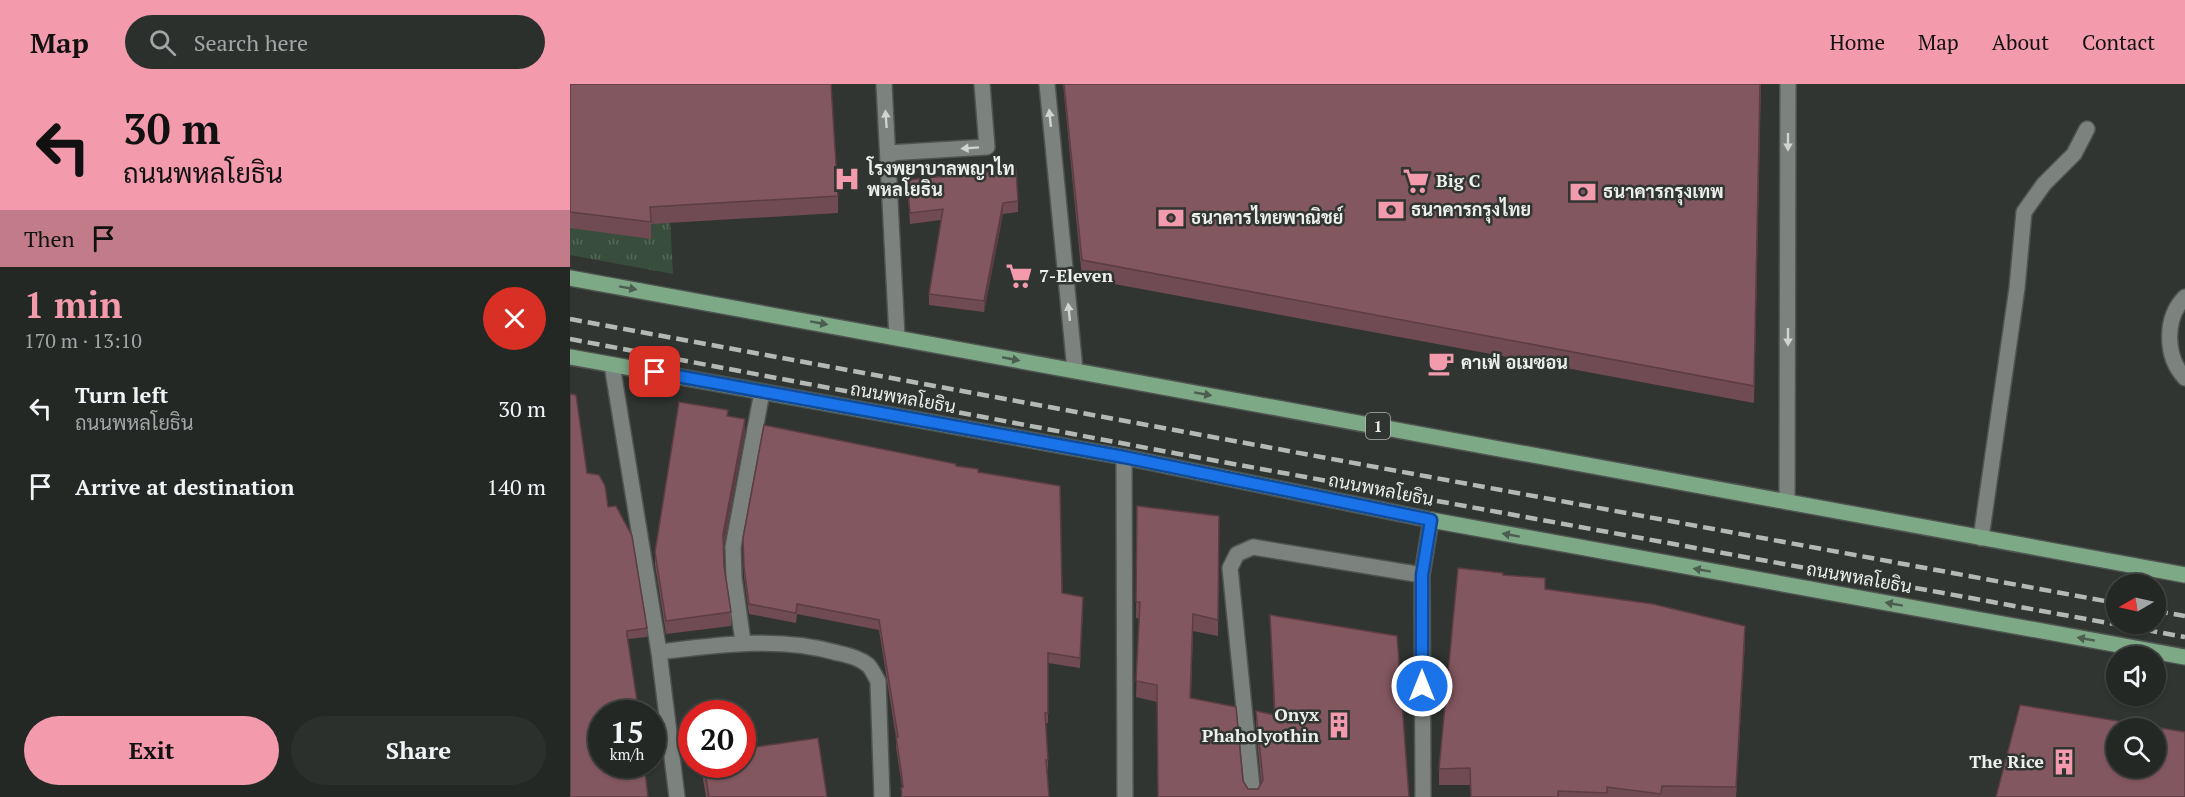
<!DOCTYPE html>
<html lang="en">
<head>
<meta charset="utf-8">
<style>
  :root { --surface:#242825; --page:#2c302d; --text:#f1f3f6; --muted:#a3a6a7; --line:#414442; --accent:#f39aac }
  body { margin:0; font-family:"PT Serif",Sarabun,serif; background:var(--page); color:var(--text); height:100vh; display:flex; flex-direction:column; font-size:22px; white-space:nowrap }
  * { box-sizing:border-box; margin:0 }
  p { font-size:20px; color:var(--muted) }
  .icon { flex:none; width:33px; height:33px; fill:none; stroke:currentColor; stroke-width:2; stroke-linecap:round; stroke-linejoin:round }
  .map { position:relative; flex:1; overflow:hidden }
  .panel { display:flex; flex-direction:column; background:var(--surface); width:570px }
  .panel>* { flex:none }
  .banner { background:#f39aac; color:#111; overflow:hidden }
  .needle { width:39px; rotate:261deg }
  .fabs { position:absolute; left:1536px; top:490px; display:grid; gap:12px }
  .fabs a { display:grid; place-items:center; width:60px; height:60px; border-radius:50%; background:var(--surface); box-shadow:0 2px 4px #0004,0 0 0 2px var(--line); font-size:30px }
  .speed { position:absolute; left:18px; top:616px; display:flex; gap:12px; font-size:30px; font-weight:700; text-align:center }
  .speed>* { display:grid; place-content:center; width:78px; height:78px; border-radius:50%; background:var(--surface); box-shadow:0 2px 4px #0004,0 0 0 2px var(--line); line-height:1 }
  .speed small { font-size:15px; font-weight:400 }
  .speed .limit { border:9px solid #d22; background:#fff; color:#111 }
  .pin { position:absolute; display:grid; place-items:center; width:51px; height:51px; color:#fff; margin:-26px; border-radius:12px; box-shadow:0 3px 9px #0006 }
  .me { position:absolute; width:66px; margin:-33px; rotate:0deg; stroke-linejoin:round; filter:drop-shadow(0 0 4px #0008) }
  .turn { display:flex; align-items:center; gap:21px; height:126px; padding:0 24px; font-size:27px }
  .turn .icon { width:78px; height:78px; stroke-width:2.5 }
  .turn b { display:block; font-size:42px; line-height:51px }
  .then { display:flex; align-items:center; height:57px; padding:0 24px; background:#0003; gap:12px; font-size:22px }
  .round { display:grid; place-items:center; flex:none; width:63px; height:63px; border-radius:32px; background:var(--page) }
  .headline { display:flex; align-items:center; justify-content:space-between; height:102px; padding:0 24px }
  h1 { font-size:36px; font-weight:700; line-height:45px; color:var(--accent) }
  .cta { display:flex; gap:12px; margin-top:auto; padding:12px 24px }
  .cta a { flex:1; height:69px; border-radius:36px; background:var(--accent); color:#111; font-size:24px; font-weight:700; line-height:69px; text-align:center }
  .cta a+a { background:var(--page); color:var(--text) }
  ul { padding:0; list-style:none }
  li { display:flex; align-items:center; gap:18px; height:78px; padding:0 24px }
  li div { flex:1 }
  li b { display:block; font-size:22px }
  li em { font-style:normal }
  header { display:flex; align-items:center; gap:36px; box-sizing:border-box; height:84px; padding:0 30px; background:var(--accent); color:#111 }
  header strong { font-size:28px }
  nav { display:flex; gap:33px; margin-inline-start:auto; font-size:21px }
  .search { width:420px; height:54px; background:var(--page); display:flex; align-items:center; gap:15px; box-sizing:border-box; padding:0 21px; border-radius:33px; color:var(--muted); font-size:22px }
  main { display:flex; flex:1; min-height:0 }
  .map>svg:first-child { display:block }
  .grass { fill:url(#grass-tufts) }
  .lines { fill:none; stroke-linecap:round; stroke-linejoin:round }
  .minor-casing { stroke:#4f5450; stroke-width:18 }
  .major-casing { stroke:#4f5450; stroke-width:18 }
  .minor { stroke:#7c827d; stroke-width:15 }
  .major { stroke:#7da987; stroke-width:15 }
  .rail { stroke:#b5b9b5; stroke-width:4.5; stroke-dasharray:12 6; stroke-linecap:butt }
  .wall { fill:#714b53 }
  .shaded-wall { fill:#5c3d43 }
  .building { fill:#835760; stroke:#5c3d43; stroke-width:1.5; fill-rule:evenodd }
  .oneway { fill:#d0d4d0 }
  .oneway2 { fill:#4b5e4f }
  .route-casing { stroke:#114b97; stroke-width:15 }
  .route { stroke:#1a73e8; stroke-width:10 }
  .labels { text-anchor:middle; stroke-width:5; stroke-linejoin:round; paint-order:stroke }
  .shield { fill:#303531; stroke:#b4b7b4; stroke-width:1.5 }
  .shield-label { font-size:16px; font-weight:bold; fill:#ecefec }
  .poi-label { font-size:18px; font-weight:bold; fill:#ecefec; stroke:#303531; text-anchor:start }
  .street-label { font-size:18px; fill:#ecefec; stroke:#303531 }
</style>
</head>
<body>
<header>
<strong>Map</strong>
<div class="search"><svg class="icon" aria-label="search" viewBox="0 0 24 24"><circle cx="10" cy="10" r="6"/><path d="M15 15l6 6"/></svg>Search here</div>
<nav><a>Home</a><a>Map</a><a>About</a><a>Contact</a></nav>
</header>
<main>
<section class="panel">
<div class="banner">
<div class="turn"><svg class="icon" aria-label="left" viewBox="0 0 24 24"><path d="M17 20v-9H6M10 6l-5 5 5 5"/></svg><div><b>30 m</b>ถนนพหลโยธิน</div></div>
<div class="then">Then<svg class="icon" aria-label="arrive" viewBox="0 0 24 24"><path d="M6 21V4h12l-3 4 3 4H6"/></svg></div>
</div>
<div class="headline"><div><h1>1 min</h1><p>170 m · 13:10</p></div><a class="round" style="background:#d93025;color:#fff"><svg class="icon" aria-label="close" viewBox="0 0 24 24"><path d="M6 6l12 12M18 6L6 18"/></svg></a></div>
<ul>
<li><svg class="icon" aria-label="left" viewBox="0 0 24 24"><path d="M17 20v-9H6M10 6l-5 5 5 5"/></svg><div><b>Turn left</b><p>ถนนพหลโยธิน</p></div><em>30 m</em></li>
<li><svg class="icon" aria-label="arrive" viewBox="0 0 24 24"><path d="M6 21V4h12l-3 4 3 4H6"/></svg><div><b>Arrive at destination</b></div><em>140 m</em></li>
</ul>
<div class="cta"><a>Exit</a><a>Share</a></div>
</section>
<div class="map">
<svg width="1615" height="713" viewBox="0 0 1615 713">
  <defs>
    <pattern id="grass-tufts" width="24" height="20" patternUnits="userSpaceOnUse" patternTransform="scale(1.5)"><rect width="24" height="20" fill="#384d3c"/><path d="M3 7l-1-3M5 7V3M7 7l1-3M15 17l-1-3M17 17v-4M19 17l1-3" fill="none" stroke="#556758"/></pattern>
  </defs>
  <rect width="100%" height="100%" fill="#303531"/>
  <path class="grass" d="M 0,0 L 93,0 L 103,190 L 0,171 Z"/>
  <g class="lines">
    <g class="minor-casing">
      <g id="minor">
        <path d="M 314,0 L 327,253"/>
        <path d="M 477,0 L 505,286"/>
        <path d="M 318,69 L 417,63 L 412,0"/>
        <path d="M 1615,213 C 1594,234 1595,273 1615,294"/>
        <path d="M 42,281 L 89,568 L 107,713"/>
        <path d="M 554,373 L 555,713"/>
        <path d="M 1217,418 L 1218,0"/>
        <path d="M 1411,454 L 1447,204 L 1454,128 L 1474,100 L 1504,70 L 1517,45"/>
        <path d="M 173,558 L 164,494 L 163,463 L 192,308"/>
        <path d="M 89,568 C 148,561 209,552 268,569 C 278,571 290,574 298,581 C 302,585 305,592 308,597 L 312,713"/>
        <path d="M 683,713 L 660,484 L 667,470 L 683,463 L 852,491"/>
        <path d="M 853,713 L 852,491 L 861,436"/>
      </g>
    </g>
    <g class="major-casing">
      <g id="major">
        <path d="M 0,194 L 1615,491"/>
        <path d="M 0,273 L 554,373 L 861,436 L 1615,573"/>
      </g>
    </g>
    <use href="#minor" class="minor"/>
    <use href="#major" class="major"/>
    <g class="rail">
      <path d="M 0,235 L 1546,519"/>
      <path d="M 0,255 L 609,370 L 1615,553"/>
      <path d="M 1586,527 L 1615,532"/>
    </g>
  </g>
  <g class="wall">
    <path d="M 0,0 L 268,112 L 268,129 L 81,140 L 81,155 L 0,144 Z"/>
    <path d="M 493,0 L 1191,0 L 1184,319 L 512,194 Z"/>
    <path d="M 337,96 L 448,117 L 448,128 L 433,130 L 414,228 L 359,221 L 359,210 L 371,136 L 340,140 Z"/>
    <path d="M 158,332 L 175,348 L 154,461 L 154,482 L 161,528 L 161,542 L 96,550 L 85,481 L 85,468 Z"/>
    <path d="M 386,382 L 408,388 L 492,509 L 513,523 L 510,584 L 478,579 L 478,639 L 475,639 L 478,676 L 478,686 L 477,686 L 479,713 L 331,713 L 331,704 L 332,703 L 326,663 L 326,653 L 309,546 L 227,530 L 226,539 L 179,530 L 174,493 L 173,454 Z"/>
    <path d="M 17,389 L 38,423 L 77,544 L 77,553 L 58,555 Z"/>
    <path d="M 567,422 L 649,432 L 648,552 L 623,547 L 621,614 L 678,705 L 688,705 L 691,699 L 686,643 L 686,627 L 704,630 L 700,531 L 839,713 L 588,713 L 587,618 L 566,613 L 569,535 L 566,534 Z"/>
    <path d="M 933,491 L 975,505 L 1175,558 L 1166,713 L 901,713 L 900,701 L 869,701 L 869,685 Z"/>
    <path d="M 132,681 L 172,681 L 257,713 L 136,713 L 132,689 Z"/>
  </g>
  <g class="shaded-wall">
    <path d="M 433,119 L 433,130 L 414,228 L 414,217 Z"/>
    <path d="M 175,335 L 175,348 L 153,463 L 153,450 Z"/>
    <path d="M 1175,542 L 1175,558 L 1166,713 L 1166,703 Z"/>
  </g>
  <g class="building">
    <path d="M 0,0 L 261,0 L 268,112 L 80,123 L 81,138 L 0,128 Z"/>
    <path d="M 494,0 L 1190,0 L 1184,302 L 512,176 Z"/>
    <path d="M 446,85 L 448,117 L 433,119 L 414,217 L 359,210 L 373,125 L 340,129 L 337,96 Z"/>
    <path d="M 0,310 L 6,311 L 17,389 L 29,391 L 35,402 L 38,423 L 46,422 L 62,452 L 77,544 L 57,547 L 57,551 L 69,630 L 32,630 L 32,681 L 74,681 L 78,713 L 0,713 Z"/>
    <path d="M 109,318 L 158,326 L 157,332 L 175,335 L 153,450 L 154,482 L 161,528 L 96,537 L 85,468 Z"/>
    <path d="M 194,341 L 386,380 L 386,382 L 408,385 L 408,388 L 490,402 L 492,509 L 513,513 L 510,574 L 478,569 L 478,629 L 475,629 L 478,676 L 476,676 L 479,713 L 332,713 L 331,704 L 333,703 L 331,686 L 326,653 L 328,653 L 309,536 L 227,520 L 226,529 L 179,520 L 174,483 L 173,454 Z"/>
    <path d="M 567,422 L 649,432 L 648,536 L 623,530 L 620,614 L 666,623 L 673,697 L 678,705 L 688,705 L 693,696 L 686,627 L 705,631 L 700,531 L 827,552 L 839,713 L 588,713 L 587,601 L 566,597 L 570,518 L 566,518 Z"/>
    <path d="M 888,484 L 933,489 L 933,491 L 975,494 L 975,505 L 1083,520 L 1175,542 L 1166,703 L 1092,702 L 1091,710 L 1037,703 L 1037,709 L 988,707 L 988,713 L 901,713 L 900,684 L 869,685 Z"/>
    <path d="M 1450,621 L 1615,648 L 1615,713 L 1426,713 ZM 1546,645 L 1586,645 L 1586,684 L 1546,684 Z"/>
    <path d="M 248,654 L 257,713 L 139,713 L 134,681 L 172,681 L 172,665 Z"/>
  </g>
  <defs><path id="oneway-solid" d="M-6-.8H1V-3.2L6.5 0L1 3.2V.8H-6Z" transform="scale(1.5)"/></defs>
  <g class="oneway">
    <use href="#oneway-solid" transform="translate(480 34) rotate(-96)"/>
    <use href="#oneway-solid" transform="translate(316 35) rotate(-94)"/>
    <use href="#oneway-solid" transform="translate(1218 58) rotate(90)"/>
    <use href="#oneway-solid" transform="translate(400 64) rotate(176)"/>
    <use href="#oneway-solid" transform="translate(499 228) rotate(-96)"/>
    <use href="#oneway-solid" transform="translate(1218 253) rotate(90)"/>
  </g>
  <g class="oneway2">
    <use href="#oneway-solid" transform="translate(58 204) rotate(10)"/>
    <use href="#oneway-solid" transform="translate(249 239) rotate(10)"/>
    <use href="#oneway-solid" transform="translate(441 275) rotate(11)"/>
    <use href="#oneway-solid" transform="translate(633 310) rotate(10)"/>
    <use href="#oneway-solid" transform="translate(941 451) rotate(-170)"/>
    <use href="#oneway-solid" transform="translate(1132 486) rotate(-170)"/>
    <use href="#oneway-solid" transform="translate(1324 520) rotate(-170)"/>
    <use href="#oneway-solid" transform="translate(1516 555) rotate(-170)"/>
  </g>
  <g class="lines">
    <g class="route-casing">
      <path id="route" d="M 85,288 L 554,373 L 861,436 L 852,491 L 852,602"/>
    </g>
    <use href="#route" class="route"/>
  </g>
  <defs>
    <g id="hospital-bare" transform="scale(2.07)"><path d="M-5-5h3v3.5h4V-5h3V5h-3V1.5h-4V5h-3Z" fill="#f39aac" stroke="#303531" stroke-width="2.5" paint-order="stroke"/></g>
    <g id="supermarket-bare" transform="scale(2.07)"><path d="M-6-5.5h2.5l.6 2H6L4.5 2H-2.5L-4.4-4H-6ZM-1.5 3.2a1.3 1.3 0 1 0 .1 0ZM3 3.2a1.3 1.3 0 1 0 .1 0Z" fill="#f39aac" stroke="#303531" stroke-width="2.5" paint-order="stroke"/></g>
    <g id="bank-bare" transform="scale(2.07)"><path d="M-6-4H6V4H-6ZM0-2.3a2.3 2.3 0 1 0 0 4.6a2.3 2.3 0 1 0 0-4.6Z" fill="#f39aac" stroke="#303531" stroke-width="2.5" paint-order="stroke"/></g>
    <g id="cafe-bare" transform="scale(2.07)"><path d="M-5.5-4.5H6V0H3Q3 3.5 0 3.5H-2.5Q-5.5 3.5-5.5 0ZM3-3.2v2h1.7v-2ZM-6 4.5H4V6H-6Z" fill="#f39aac" stroke="#303531" stroke-width="2.5" paint-order="stroke"/></g>
    <g id="building-bare" transform="scale(2.07)"><path d="M-4-6H4V6H1V3H-1V6H-4ZM-2.5-4.3h1.7v1.8h-1.7ZM.8-4.3h1.7v1.8H.8ZM-2.5-1h1.7V.8h-1.7ZM.8-1h1.7V.8H.8Z" fill="#f39aac" stroke="#303531" stroke-width="2.5" paint-order="stroke"/></g>
  </defs>
  <g fill-rule="evenodd">
    <use href="#hospital-bare" x="277" y="95"/>
    <use href="#supermarket-bare" x="846" y="97"/>
    <use href="#bank-bare" x="1013" y="108"/>
    <use href="#bank-bare" x="821" y="126"/>
    <use href="#bank-bare" x="601" y="134"/>
    <use href="#supermarket-bare" x="449" y="192"/>
    <use href="#cafe-bare" x="871" y="279"/>
    <use href="#building-bare" x="769" y="641"/>
    <use href="#building-bare" x="1494" y="678"/>
  </g>
  <g class="labels">
    <rect class="shield" x="796" y="329" width="24" height="26" rx="4.5"/>
    <g class="shield-label">
      <text x="808" y="348">1</text>
    </g>
    <g class="poi-label">
      <text x="297" y="91">โรงพยาบาลพญาไท<tspan x="297" dy="21">พหลโยธิน</tspan></text>
      <text x="866" y="103">Big C</text>
      <text x="1033" y="114">ธนาคารกรุงเทพ</text>
      <text x="841" y="132">ธนาคารกรุงไทย</text>
      <text x="621" y="140">ธนาคารไทยพาณิชย์</text>
      <text x="469" y="198">7-Eleven</text>
      <text x="891" y="285">คาเฟ่ อเมซอน</text>
      <text x="749" y="637" text-anchor="end">Onyx<tspan x="749" dy="21">Phaholyothin</tspan></text>
      <text x="1474" y="684" text-anchor="end">The Rice</text>
    </g>
    <g class="street-label">
      <text transform="translate(333 314) rotate(10)" y="6">ถนนพหลโยธิน</text>
      <text transform="translate(811 406) rotate(11)" y="6">ถนนพหลโยธิน</text>
      <text transform="translate(1289 494) rotate(10)" y="6">ถนนพหลโยธิน</text>
    </g>
  </g>
</svg>
<div class="fabs">
<a><svg class="needle" viewBox="-14 -14 28 28"><path d="M0-13l5 13h-10z" fill="#e53935"/><path d="M0 13l5-13h-10z" fill="#a3a6a7"/></svg></a>
<a><svg class="icon" aria-label="sound" viewBox="0 0 24 24"><path d="M4 9h4l5-4v14l-5-4H4zM17 9q2 3 0 6"/></svg></a>
<a><svg class="icon" aria-label="search" viewBox="0 0 24 24"><circle cx="10" cy="10" r="6"/><path d="M15 15l6 6"/></svg></a>
</div>
<div class="speed"><div>15<small>km/h</small></div><div class="limit">20</div></div>
<div class="pin" style="left:85px;top:288px;background:#d93025"><svg class="icon" aria-label="arrive" viewBox="0 0 24 24"><path d="M6 21V4h12l-3 4 3 4H6"/></svg></div>
<svg class="me" style="left:852px;top:602px" viewBox="-20 -20 40 40"><circle r="17" fill="#1a73e8" stroke="#fff" stroke-width="3"/><path d="M0-11L8 9 0 5-8 9z" fill="#fff"/></svg>
</div>
</main>
</body>
</html>
